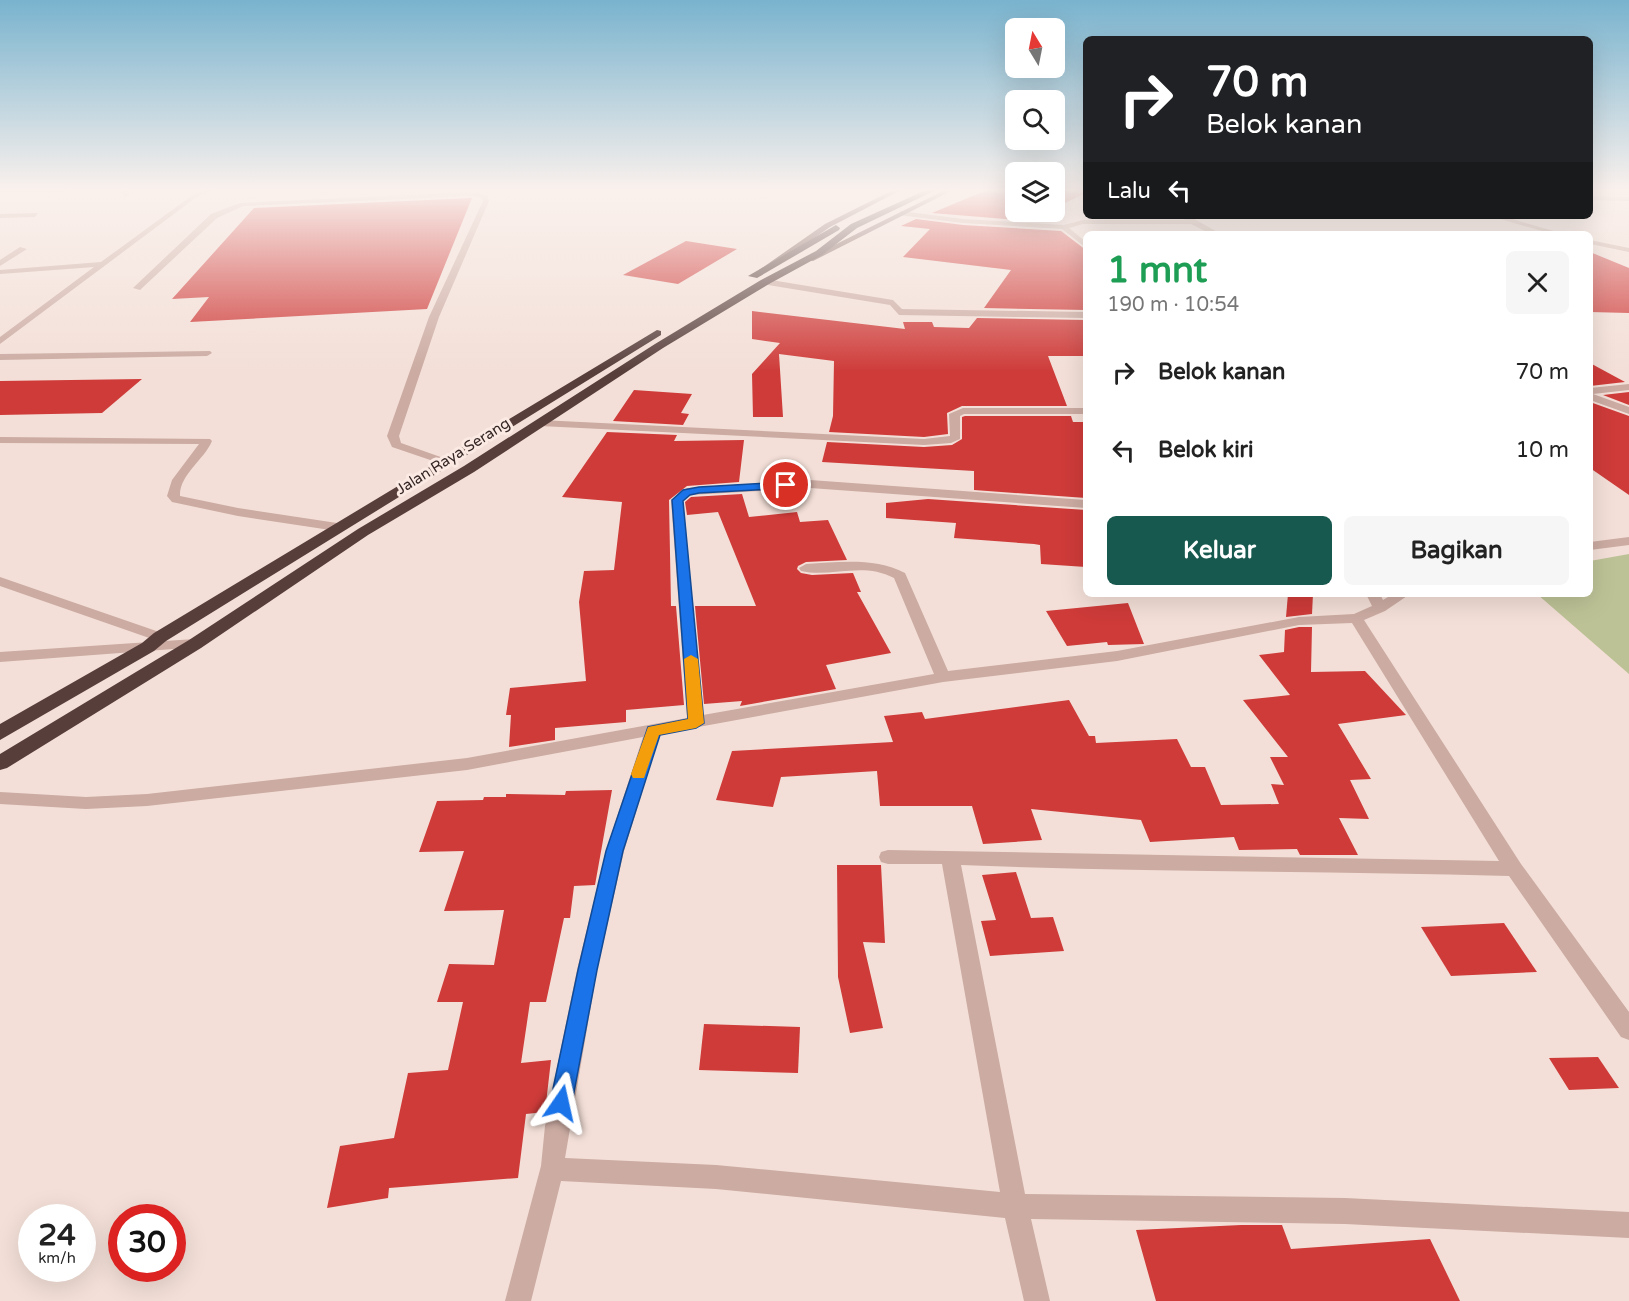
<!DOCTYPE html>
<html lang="id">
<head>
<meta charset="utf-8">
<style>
  :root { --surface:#fff; --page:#f6f6f6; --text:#222; --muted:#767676; --accent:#18594f }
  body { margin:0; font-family:"Varela Round",sans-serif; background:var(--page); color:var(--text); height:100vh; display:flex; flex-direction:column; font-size:22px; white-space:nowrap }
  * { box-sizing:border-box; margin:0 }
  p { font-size:20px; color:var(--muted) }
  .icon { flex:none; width:33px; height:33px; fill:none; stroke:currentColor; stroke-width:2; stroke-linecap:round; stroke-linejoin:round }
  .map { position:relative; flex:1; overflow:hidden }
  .details { position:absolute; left:1083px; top:231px; width:510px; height:366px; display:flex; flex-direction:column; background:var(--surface); border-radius:9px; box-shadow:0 6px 24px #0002 }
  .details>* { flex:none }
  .banner { position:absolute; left:1083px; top:36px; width:510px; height:183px; border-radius:9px; box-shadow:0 6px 24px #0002; background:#202124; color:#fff; overflow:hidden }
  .needle { width:39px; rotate:350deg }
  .tools { position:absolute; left:1005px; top:18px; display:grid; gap:12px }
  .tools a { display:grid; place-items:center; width:60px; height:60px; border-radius:9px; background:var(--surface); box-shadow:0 6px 24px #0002; font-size:30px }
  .speed { position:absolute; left:18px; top:1204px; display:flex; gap:12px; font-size:30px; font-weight:700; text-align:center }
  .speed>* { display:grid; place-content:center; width:78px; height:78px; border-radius:50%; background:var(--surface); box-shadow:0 6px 24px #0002; line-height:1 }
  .speed small { font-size:15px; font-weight:400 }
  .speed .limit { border:9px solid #d22; background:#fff; color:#111 }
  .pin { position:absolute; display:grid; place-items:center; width:51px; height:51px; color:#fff; margin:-26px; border:3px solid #fff; border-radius:50%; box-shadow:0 2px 6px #0007 }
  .me { position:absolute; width:66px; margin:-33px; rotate:11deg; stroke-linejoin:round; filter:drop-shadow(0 0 4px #0008) }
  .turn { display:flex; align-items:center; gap:21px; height:126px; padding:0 24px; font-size:27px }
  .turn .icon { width:78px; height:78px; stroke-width:2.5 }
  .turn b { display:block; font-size:42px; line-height:51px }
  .then { display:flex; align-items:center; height:57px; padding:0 24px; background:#0003; gap:12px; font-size:22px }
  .round { display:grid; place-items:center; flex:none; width:63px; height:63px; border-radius:9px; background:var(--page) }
  .head { display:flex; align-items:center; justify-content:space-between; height:102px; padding:0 24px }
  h1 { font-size:36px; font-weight:800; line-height:45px; color:#1e9e55 }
  .cta { display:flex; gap:12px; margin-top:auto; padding:12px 24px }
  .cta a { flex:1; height:69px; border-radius:9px; background:var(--accent); color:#fff; font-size:24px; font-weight:800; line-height:69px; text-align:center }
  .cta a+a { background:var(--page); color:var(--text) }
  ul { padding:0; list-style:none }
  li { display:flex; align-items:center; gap:18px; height:78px; padding:0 24px }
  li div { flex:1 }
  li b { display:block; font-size:22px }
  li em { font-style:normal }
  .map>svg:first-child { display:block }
  .green { fill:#bdc296 }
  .building { fill:#ce3b39 }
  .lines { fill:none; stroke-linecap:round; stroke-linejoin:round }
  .minor { fill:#cbaba2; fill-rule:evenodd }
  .major { fill:#785955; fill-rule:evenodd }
  .highway { fill:#573e3b; fill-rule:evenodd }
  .route { fill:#1a73e8; stroke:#114b97; stroke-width:1.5 }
  .slow { fill:#f59e0b }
  .labels { text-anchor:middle; stroke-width:6; stroke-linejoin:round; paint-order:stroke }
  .far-street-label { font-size:15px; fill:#352625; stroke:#faeae3 }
</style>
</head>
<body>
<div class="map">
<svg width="1629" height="1301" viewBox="0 0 1629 1301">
  <rect width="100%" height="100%" fill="#f3dfd7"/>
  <path class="green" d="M 1629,554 L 1629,674 L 1537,594 L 1590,594 L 1590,561 Z"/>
  <g class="building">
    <path d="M 987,190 L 1016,190 L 1016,212 L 1048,212 L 1029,221 L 932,213 Z"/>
    <path d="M 1054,190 L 1086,190 L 1086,193 L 1054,208 Z"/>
    <path d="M 472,198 L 427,309 L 190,322 L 209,297 L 172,299 L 254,208 Z"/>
    <path d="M 916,219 L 963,225 L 1061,231 L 1086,250 L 1086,310 L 984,308 L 1011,270 L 903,257 L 930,229 L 901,226 Z"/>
    <path d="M 686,241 L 737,249 L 678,284 L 623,275 Z"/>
    <path d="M 1590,252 L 1629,268 L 1629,313 L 1590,312 Z"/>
    <path d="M 752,311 L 905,329 L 903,322 L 932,322 L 934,327 L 969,328 L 977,318 L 1086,320 L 1086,356 L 1048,356 L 1067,406 L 962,406 L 947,413 L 948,434 L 924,437 L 829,432 L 833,416 L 834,361 L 779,354 L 783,417 L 753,417 L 752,374 L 780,343 L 752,339 Z"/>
    <path d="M 1590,363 L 1625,382 L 1590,386 Z"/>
    <path d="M 142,379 L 102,413 L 0,415 L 0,381 Z"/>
    <path d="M 634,390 L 692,394 L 681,413 L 689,414 L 683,425 L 613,421 Z"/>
    <path d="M 1629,392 L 1629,405 L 1603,395 Z"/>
    <path d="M 1590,402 L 1629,416 L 1629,495 L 1590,468 Z"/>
    <path d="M 965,416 L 1071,416 L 1073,422 L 1086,422 L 1086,498 L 974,490 L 974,471 L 822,462 L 827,442 L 924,447 L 952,445 L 962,439 L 962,417 Z"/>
    <path d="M 607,432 L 677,435 L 674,441 L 744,440 L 739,482 L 687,486 L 669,500 L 671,606 L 676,606 L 684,705 L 626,710 L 626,722 L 555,728 L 555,740 L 509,747 L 511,715 L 506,715 L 510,688 L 586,681 L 579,602 L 584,571 L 614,570 L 622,502 L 562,497 Z"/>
    <path d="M 742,494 L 749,517 L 797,512 L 800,522 L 828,520 L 847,560 L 806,562 L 798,566 L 797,569 L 801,573 L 812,575 L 853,573 L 861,592 L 857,592 L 891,653 L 826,665 L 836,689 L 740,706 L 742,701 L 704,704 L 695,606 L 756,606 L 718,512 L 687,515 L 685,502 L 691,497 Z"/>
    <path d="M 928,499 L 1086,510 L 1086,567 L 1041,564 L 1040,545 L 1034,544 L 954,538 L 956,523 L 886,518 L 886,503 Z"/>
    <path d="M 1288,594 L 1313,594 L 1312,614 L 1286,617 Z"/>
    <path d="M 1128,603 L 1144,644 L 1108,645 L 1107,642 L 1067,646 L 1046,611 Z"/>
    <path d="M 1299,627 L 1312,627 L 1311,672 L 1365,671 L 1406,715 L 1338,724 L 1371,779 L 1350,780 L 1369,819 L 1339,818 L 1358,855 L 1300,855 L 1297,849 L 1239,850 L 1234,837 L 1150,842 L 1141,820 L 1031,809 L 1042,840 L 983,844 L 972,806 L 880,806 L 877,771 L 781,777 L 773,807 L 716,800 L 732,751 L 893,742 L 884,716 L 922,712 L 925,719 L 1069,700 L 1089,736 L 1095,736 L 1096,743 L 1177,739 L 1191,767 L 1205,767 L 1221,805 L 1279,804 L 1271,784 L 1284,785 L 1270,757 L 1288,757 L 1243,700 L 1290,695 L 1259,655 L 1284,652 L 1285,630 Z"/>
    <path d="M 612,790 L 595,885 L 574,886 L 570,918 L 564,918 L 546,1002 L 530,1002 L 521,1063 L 551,1060 L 545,1112 L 526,1114 L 518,1178 L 389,1188 L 388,1198 L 327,1208 L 340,1146 L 394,1138 L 408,1073 L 448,1070 L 463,1002 L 437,1002 L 449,964 L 494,965 L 504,910 L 444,911 L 464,851 L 419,852 L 437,801 L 483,800 L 484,797 L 506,797 L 506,794 L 565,795 L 566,791 Z"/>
    <path d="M 837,865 L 881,865 L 885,943 L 863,942 L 883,1028 L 850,1033 L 838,977 Z"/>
    <path d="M 1016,872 L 1031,918 L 1053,917 L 1064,951 L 990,956 L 981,921 L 996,920 L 982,875 Z"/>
    <path d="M 1504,923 L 1537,972 L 1451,976 L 1421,927 Z"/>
    <path d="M 704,1024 L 800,1027 L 798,1073 L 699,1070 Z"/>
    <path d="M 1598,1057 L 1619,1088 L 1569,1090 L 1549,1058 Z"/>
    <path d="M 1241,1225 L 1282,1225 L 1291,1249 L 1430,1239 L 1460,1301 L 1156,1301 L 1136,1230 Z"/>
  </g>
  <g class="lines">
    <g class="minor">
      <path d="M 0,190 L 70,190 L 67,192 L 0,193 Z"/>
      <path d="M 118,190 L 128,190 L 129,196 L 124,197 L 122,192 Z"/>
      <path d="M 206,190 L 216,190 L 198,196 L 0,344 L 0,337 L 94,267 L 0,274 L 0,270 L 101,262 L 194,194 Z"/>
      <path d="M 471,192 L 487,195 L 489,201 L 439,317 L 399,436 L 401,443 L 449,460 L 449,464 L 445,465 L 392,447 L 387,436 L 429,317 L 483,201 L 482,198 L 471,196 L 243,206 L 217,218 L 140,290 L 133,288 L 211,214 L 240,203 Z"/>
      <path d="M 1590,196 L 1629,197 L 1629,201 L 1590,200 Z"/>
      <path d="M 901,211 L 963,219 L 1064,225 L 1083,220 L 1185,220 L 1181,216 L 1189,216 L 1221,234 L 1211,234 L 1191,224 L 1083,224 L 1069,228 L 1086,242 L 1086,248 L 1062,229 L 963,223 L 898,215 Z"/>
      <path d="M 38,213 L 35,217 L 0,218 L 0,214 Z"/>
      <path d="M 1490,216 L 1502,216 L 1564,234 L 1552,234 Z"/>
      <path d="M 1590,240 L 1629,248 L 1629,252 L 1590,244 Z"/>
      <path d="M 20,247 L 27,249 L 0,266 L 0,260 Z"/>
      <path d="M 765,279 L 893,300 L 902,309 L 1086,312 L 1086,318 L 899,315 L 890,305 L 762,284 L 762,280 Z"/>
      <path d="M 210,351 L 212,353 L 207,356 L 0,360 L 0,354 Z"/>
      <path d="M 1629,384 L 1629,390 L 1593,394 L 1629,407 L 1629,414 L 1590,400 L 1590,388 Z"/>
      <path d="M 963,408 L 1086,408 L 1086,414 L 964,414 L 960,416 L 960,439 L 951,443 L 924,445 L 540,426 L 535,423 L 540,420 L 924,439 L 950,436 L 949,414 Z"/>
      <path d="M 0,437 L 210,439 L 212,441 C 204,460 179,475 180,496 L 238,508 L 337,523 L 343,527 L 337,531 L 238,516 L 172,502 L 167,496 L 172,480 L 199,444 L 0,443 Z"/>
      <path d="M 810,480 L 1086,500 L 1086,508 L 810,488 L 690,495 L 683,501 L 703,715 L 934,674 L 894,578 C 862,561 831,578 801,571 L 799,568 L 806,564 C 839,562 875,557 905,573 L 948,671 L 1117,651 L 1299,617 L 1354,614 L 1372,606 L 1366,594 L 1380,594 L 1383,600 L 1393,594 L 1410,594 L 1385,611 L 1364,620 L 1521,864 L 1629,1012 L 1629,1040 L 1621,1037 L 1509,876 C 1326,871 1143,872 961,865 L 1025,1194 L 1345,1198 L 1629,1212 L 1629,1238 L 1345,1224 L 1031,1219 L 1050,1301 L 1024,1301 L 1005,1218 L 716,1189 L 561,1181 L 531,1301 L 505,1301 L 541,1166 L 545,1126 L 577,970 L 606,851 L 643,737 L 467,770 L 147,806 L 86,809 L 0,804 L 0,792 L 86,797 L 147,794 L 467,758 L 687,718 L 671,500 L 687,488 ZM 1352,623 L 1499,861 L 888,850 L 881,852 L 879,857 L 881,862 L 888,864 L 942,864 L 1000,1192 L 716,1165 L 565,1158 L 597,970 L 624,851 L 660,734 L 943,682 L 1117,661 L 1299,625 Z"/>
      <path d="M 1629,537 L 1629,545 L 1590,550 L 1590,542 Z"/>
      <path d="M 0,577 L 165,634 L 167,637 L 165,640 L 155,640 L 0,586 Z"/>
      <path d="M 195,639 L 200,641 L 202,644 L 200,647 L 0,662 L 0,652 Z"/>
    </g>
    <g class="major">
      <path d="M 893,190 L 901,190 L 830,227 L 766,272 L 759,270 L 825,224 Z"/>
      <path d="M 945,190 L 953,190 L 813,261 L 806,259 Z"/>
    </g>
    <g class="highway">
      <path d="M 926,190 L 936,190 L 857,228 L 822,255 L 769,284 L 663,348 L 474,472 L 368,535 L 201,648 L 7,768 L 0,770 L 0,754 L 189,640 L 358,529 L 464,466 L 655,344 L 761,280 L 816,251 L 851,224 Z"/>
      <path d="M 836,225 L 840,228 L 839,230 L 757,278 L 748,276 Z"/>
      <path d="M 657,330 L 661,331 L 661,335 L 166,641 L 154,651 L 0,740 L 0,724 L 142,643 L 154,633 Z"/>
    </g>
  </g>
  <linearGradient id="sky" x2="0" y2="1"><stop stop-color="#79b3ce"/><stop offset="0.51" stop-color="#faf1ed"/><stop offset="1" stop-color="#faf1ed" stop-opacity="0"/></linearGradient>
  <rect width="1629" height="372" fill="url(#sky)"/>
  <path class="route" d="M 786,482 L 792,485 L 790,488 L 699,493 L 690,495 L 683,501 L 704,723 L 696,728 L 660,735 L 623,851 L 597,970 L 572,1103 L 568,1110 L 561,1113 L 554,1110 L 550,1103 L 578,970 L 606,851 L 648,727 L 688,719 L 672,500 L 683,490 L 699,487 Z"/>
  <path class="slow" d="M 691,655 L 698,659 L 704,723 L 696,728 L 659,735 L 644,778 L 633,778 L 631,774 L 648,727 L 688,719 L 684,659 Z"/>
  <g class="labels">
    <g class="far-street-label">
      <text transform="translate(453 456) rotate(-32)" y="5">Jalan Raya Serang</text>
    </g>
  </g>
</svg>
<div class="tools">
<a><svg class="needle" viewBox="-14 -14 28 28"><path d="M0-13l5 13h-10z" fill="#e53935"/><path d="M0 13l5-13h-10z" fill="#767676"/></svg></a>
<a><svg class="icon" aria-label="search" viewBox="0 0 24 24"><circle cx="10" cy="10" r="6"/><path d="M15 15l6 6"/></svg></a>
<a><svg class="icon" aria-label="layers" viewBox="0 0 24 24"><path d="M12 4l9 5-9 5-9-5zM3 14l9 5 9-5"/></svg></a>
</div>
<div class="speed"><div>24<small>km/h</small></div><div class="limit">30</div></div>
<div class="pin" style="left:786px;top:485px;background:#d93025"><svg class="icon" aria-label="arrive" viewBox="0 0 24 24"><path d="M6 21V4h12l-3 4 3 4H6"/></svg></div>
<svg class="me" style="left:561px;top:1103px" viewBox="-20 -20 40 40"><path d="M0-17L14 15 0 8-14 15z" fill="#1a73e8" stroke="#fff" stroke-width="4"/></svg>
<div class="banner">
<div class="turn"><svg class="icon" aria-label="right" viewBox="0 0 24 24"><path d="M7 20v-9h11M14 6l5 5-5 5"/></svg><div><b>70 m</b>Belok kanan</div></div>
<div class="then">Lalu<svg class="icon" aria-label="left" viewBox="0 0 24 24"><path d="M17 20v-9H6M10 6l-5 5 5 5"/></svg></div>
</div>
<section class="details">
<div class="head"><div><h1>1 mnt</h1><p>190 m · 10:54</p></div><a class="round"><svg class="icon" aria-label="close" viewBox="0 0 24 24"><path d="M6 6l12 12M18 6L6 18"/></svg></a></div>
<ul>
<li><svg class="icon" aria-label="right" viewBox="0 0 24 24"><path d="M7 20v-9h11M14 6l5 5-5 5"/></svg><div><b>Belok kanan</b></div><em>70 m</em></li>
<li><svg class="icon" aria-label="left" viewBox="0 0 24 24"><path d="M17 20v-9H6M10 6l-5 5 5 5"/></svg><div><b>Belok kiri</b></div><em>10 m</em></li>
</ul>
<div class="cta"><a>Keluar</a><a>Bagikan</a></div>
</section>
</div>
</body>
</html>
